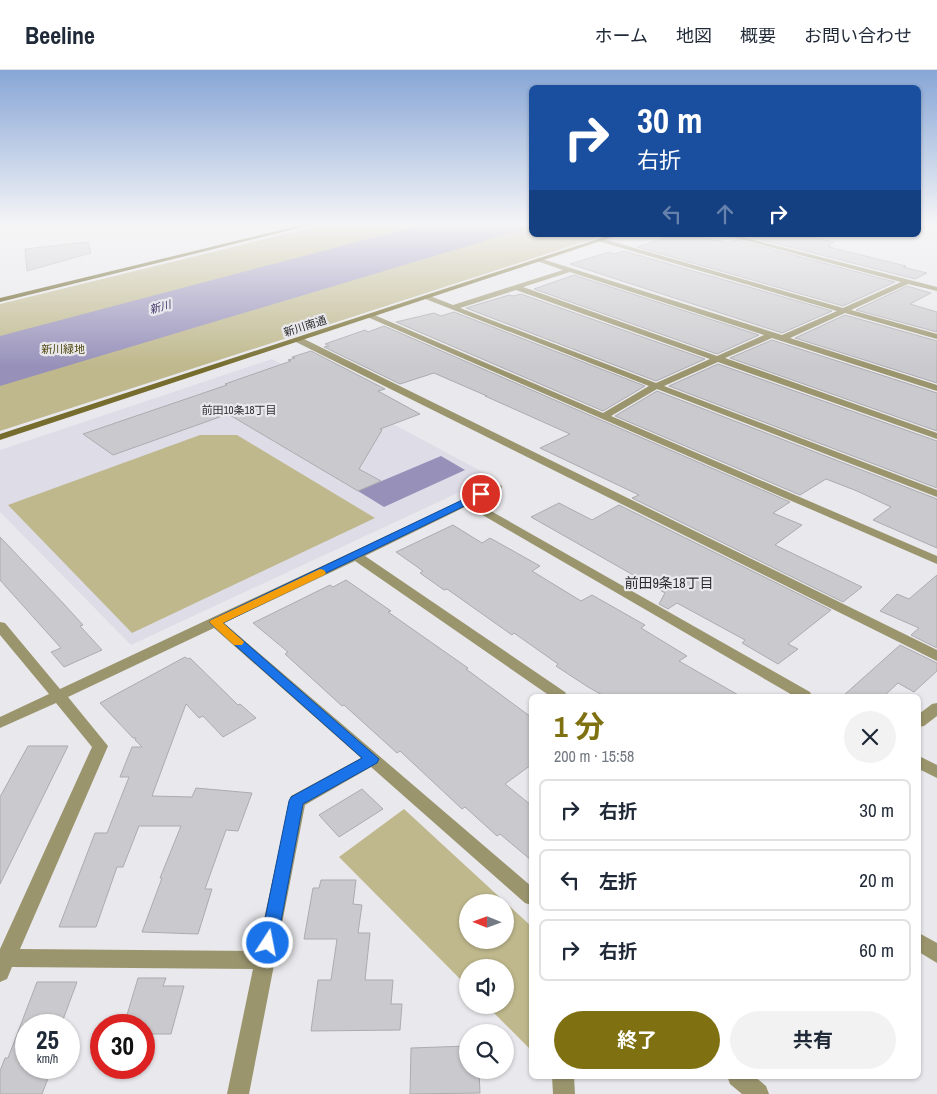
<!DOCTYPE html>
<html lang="ja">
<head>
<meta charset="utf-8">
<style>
  :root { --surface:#fff; --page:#f2f2f3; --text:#1f2937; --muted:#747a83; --line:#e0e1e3; --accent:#7f7112 }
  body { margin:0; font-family:"Archivo Narrow","Noto Sans JP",sans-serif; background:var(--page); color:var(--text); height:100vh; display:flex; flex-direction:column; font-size:19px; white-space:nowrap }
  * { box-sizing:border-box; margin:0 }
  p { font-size:16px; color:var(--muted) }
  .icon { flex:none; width:28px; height:28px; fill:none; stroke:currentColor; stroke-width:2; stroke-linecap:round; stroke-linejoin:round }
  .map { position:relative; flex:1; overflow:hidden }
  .details { position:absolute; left:529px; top:624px; width:392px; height:385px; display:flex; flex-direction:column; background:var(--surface); border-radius:8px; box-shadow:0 1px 4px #0004 }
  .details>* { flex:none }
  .top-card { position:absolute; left:529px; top:15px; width:392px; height:152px; border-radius:8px; box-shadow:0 1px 4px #0004; background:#1a4fa0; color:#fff; overflow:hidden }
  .needle { width:32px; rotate:271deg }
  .controls { position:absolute; left:459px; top:824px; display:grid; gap:10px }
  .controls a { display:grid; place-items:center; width:55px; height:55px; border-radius:50%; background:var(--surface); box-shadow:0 1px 4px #0004; font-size:25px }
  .speed { position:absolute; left:15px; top:944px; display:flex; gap:10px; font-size:25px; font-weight:700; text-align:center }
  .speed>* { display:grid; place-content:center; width:65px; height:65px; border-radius:50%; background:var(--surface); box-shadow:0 1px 4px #0004; line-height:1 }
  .speed small { font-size:12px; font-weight:400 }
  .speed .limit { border:8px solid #d22; background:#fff; color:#111 }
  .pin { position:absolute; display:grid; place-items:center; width:42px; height:42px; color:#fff; margin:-21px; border:2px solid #fff; border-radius:50%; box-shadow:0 1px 5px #0007 }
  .me { position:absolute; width:55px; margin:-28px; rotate:11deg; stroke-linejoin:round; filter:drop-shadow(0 0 4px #0008) }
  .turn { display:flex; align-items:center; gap:18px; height:105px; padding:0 25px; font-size:22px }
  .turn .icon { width:65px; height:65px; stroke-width:2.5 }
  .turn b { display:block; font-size:35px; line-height:42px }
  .lanes { display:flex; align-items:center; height:48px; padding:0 25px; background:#0003; justify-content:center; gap:25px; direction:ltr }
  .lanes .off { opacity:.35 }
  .round { display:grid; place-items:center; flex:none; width:52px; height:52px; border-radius:26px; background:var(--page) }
  .headline { display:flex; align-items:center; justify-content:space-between; height:85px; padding:0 25px }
  h1 { font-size:30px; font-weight:700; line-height:38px; color:var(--accent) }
  .action { display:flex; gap:10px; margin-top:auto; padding:10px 25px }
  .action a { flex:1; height:58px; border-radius:30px; background:var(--accent); color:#fff; font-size:20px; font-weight:700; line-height:58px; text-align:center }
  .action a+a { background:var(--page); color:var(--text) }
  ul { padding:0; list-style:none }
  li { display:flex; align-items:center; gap:15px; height:62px; margin:0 10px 8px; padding:0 15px; border:2px solid var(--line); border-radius:8px }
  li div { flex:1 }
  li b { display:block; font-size:19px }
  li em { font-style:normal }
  header { display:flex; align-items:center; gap:30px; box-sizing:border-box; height:70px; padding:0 25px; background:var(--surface); border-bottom:1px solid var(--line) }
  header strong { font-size:24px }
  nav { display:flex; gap:28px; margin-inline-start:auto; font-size:18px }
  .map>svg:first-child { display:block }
  .built { fill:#dedce7 }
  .green { fill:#bfb88c; fill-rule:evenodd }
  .water { fill:#9791ba }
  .building { fill:#cacace; stroke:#acabaf }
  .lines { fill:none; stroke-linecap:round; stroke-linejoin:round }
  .street { fill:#9b956e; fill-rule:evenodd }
  .secondary { fill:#756c2e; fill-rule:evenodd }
  .primary { fill:#594f0c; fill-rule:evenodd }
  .route { fill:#1a73e8; stroke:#114b97 }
  .slow { fill:#f59e0b }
  .labels { text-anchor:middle; stroke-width:4.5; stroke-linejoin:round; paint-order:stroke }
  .far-water-label { font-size:11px; font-style:italic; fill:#40346a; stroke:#e9e8ec }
  .far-street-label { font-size:11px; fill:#282829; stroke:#e9e8ec }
  .far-park-label { font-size:11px; fill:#514811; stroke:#e9e8ec }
  .far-neighbourhood-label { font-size:11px; fill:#2d2d30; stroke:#e9e8ec }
  .neighbourhood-label { font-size:14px; fill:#2d2d30; stroke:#e9e8ec }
</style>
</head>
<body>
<header>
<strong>Beeline</strong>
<nav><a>ホーム</a><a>地図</a><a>概要</a><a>お問い合わせ</a></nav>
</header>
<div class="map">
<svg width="937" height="1024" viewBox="0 0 937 1024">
  <rect width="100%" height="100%" fill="#e9e8ec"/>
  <path class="built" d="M 272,289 L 492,407 L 131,575 L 0,442 L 0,380 Z"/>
  <g class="green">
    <path d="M 327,154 L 531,154 L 531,165 L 605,165 L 0,361 L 0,234 Z"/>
    <path d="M 200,365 L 237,365 L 375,448 L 132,563 L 8,435 Z"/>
    <path d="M 404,739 L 531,856 L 531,980 L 486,935 L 505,935 L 505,898 L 468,898 L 467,916 L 339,787 ZM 468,832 L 505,832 L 505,870 L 468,870 Z"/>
  </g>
  <g class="water">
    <path d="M 425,154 L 531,154 L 531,157 L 0,316 L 0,266 Z"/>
    <path d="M 441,386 L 465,400 L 384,437 L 358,421 Z"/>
  </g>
  <g class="building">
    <path d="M 674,165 L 687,165 L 729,173 L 737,170 L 895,212 L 843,236 L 637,177 Z"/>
    <path d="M 750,165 L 802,165 L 834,172 L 828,175 L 831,176 L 829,177 L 906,196 L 903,197 L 927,203 L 915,209 L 747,166 Z"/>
    <path d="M 88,172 L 91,183 L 27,201 L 25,179 Z"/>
    <path d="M 624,181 L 832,241 L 782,263 L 570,194 L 609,182 L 614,184 Z"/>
    <path d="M 574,205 L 759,265 L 717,284 L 534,219 Z"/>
    <path d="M 907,216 L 931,223 L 910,234 L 937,242 L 937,262 L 856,240 Z"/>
    <path d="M 521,224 L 705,289 L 656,311 L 466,238 L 509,225 L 513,226 Z"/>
    <path d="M 454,242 L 645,316 L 603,341 L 396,252 L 434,243 L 441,246 Z"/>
    <path d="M 845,245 L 937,271 L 937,313 L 795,268 Z"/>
    <path d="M 384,256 L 790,432 L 773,443 L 802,455 L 775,475 L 862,517 L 843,532 L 632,428 L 639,425 L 540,378 L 570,364 L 485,326 L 487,326 L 434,303 L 400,314 L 324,277 L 329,276 L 325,274 L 365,260 L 368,262 Z"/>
    <path d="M 772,270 L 937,323 L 937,361 L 730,288 Z"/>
    <path d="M 311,281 L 385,319 L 378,321 L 420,344 L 380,359 L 382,360 L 359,399 L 381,411 L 358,421 L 228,344 L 113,385 L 83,364 L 227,315 L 225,314 L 291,291 L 288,290 L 295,288 L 292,287 Z"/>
    <path d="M 718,294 L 937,371 L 937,418 L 669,316 Z"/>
    <path d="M 657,321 L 937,429 L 937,478 L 873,450 L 891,437 L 857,421 L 826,409 L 800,425 L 615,346 Z"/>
    <path d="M 559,433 L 592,450 L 619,435 L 831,540 L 788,574 L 798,579 L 778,594 L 742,573 L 745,570 L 677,533 L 668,539 L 659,534 L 665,523 L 531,447 Z"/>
    <path d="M 453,455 L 482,473 L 490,468 L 540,496 L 532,501 L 581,531 L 592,525 L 645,555 L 641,558 L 687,586 L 679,591 L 740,626 L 604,626 L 588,617 L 556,596 L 558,594 L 514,563 L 512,565 L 447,519 L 444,520 L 420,503 L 423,501 L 396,482 Z"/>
    <path d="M 0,467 L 62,532 L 83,555 L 80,556 L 102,580 L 64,597 L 51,582 L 61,578 L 0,510 Z"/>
    <path d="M 937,505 L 937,578 L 911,565 L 919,558 L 880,541 L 897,524 L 909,529 Z"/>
    <path d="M 346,510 L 391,541 L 388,542 L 468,598 L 466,599 L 531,647 L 531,695 L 505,714 L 531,735 L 531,790 L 500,764 L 497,766 L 465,737 L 462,739 L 400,681 L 397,683 L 344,635 L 342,636 L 285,584 L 288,582 L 253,553 L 330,515 L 333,517 Z"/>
    <path d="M 900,575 L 937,593 L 937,601 L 914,622 L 898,613 L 884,626 L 843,626 Z"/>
    <path d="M 185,587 L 188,589 L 190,588 L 238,635 L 240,634 L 256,648 L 223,667 L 203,646 L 199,648 L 186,634 L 152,726 L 192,727 L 196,718 L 252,723 L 238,761 L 226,760 L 205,819 L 212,819 L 198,864 L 142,862 L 162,808 L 160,808 L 181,756 L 139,756 L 123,797 L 117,797 L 96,857 L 59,857 L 95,763 L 107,763 L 129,707 L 120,707 L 132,677 L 142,677 L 135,670 L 136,668 L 133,668 L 100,633 Z"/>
    <path d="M 28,676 L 68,676 L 0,814 L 0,727 Z"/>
    <path d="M 362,719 L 383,739 L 339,767 L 319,745 Z"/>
    <path d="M 321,810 L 356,810 L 353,834 L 362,835 L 358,863 L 370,863 L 365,910 L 393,910 L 391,934 L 402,934 L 400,960 L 311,961 L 318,910 L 331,910 L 337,869 L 304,869 L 313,818 L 319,818 Z"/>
    <path d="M 138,908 L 166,908 L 163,916 L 184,916 L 171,964 L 144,964 L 144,955 L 124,955 Z"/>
    <path d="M 37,912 L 77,912 L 61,955 L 26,955 L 26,998 L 52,998 L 42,1024 L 0,1024 L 0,1001 L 5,988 L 8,988 Z"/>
    <path d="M 468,976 L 468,1000 L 479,1000 L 480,1023 L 410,1024 L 411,978 Z"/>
  </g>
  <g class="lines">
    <g class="street">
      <path d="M 725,165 L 735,165 L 937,217 L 937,221 L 908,214 L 851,240 L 937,264 L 937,269 L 845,243 L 790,268 L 937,315 L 937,321 L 772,268 L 725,288 L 937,363 L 937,369 L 718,292 L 664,316 L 937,420 L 937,427 L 657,319 L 611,346 L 937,486 L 937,494 L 365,246 L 372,244 L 603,343 L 649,316 L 423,228 L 430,226 L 453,235 L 563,200 L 537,191 L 537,189 L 539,188 L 782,265 L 837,241 L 598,171 L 597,170 L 600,168 L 843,238 L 901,212 ZM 570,202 L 764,265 L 717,286 L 523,217 ZM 516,220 L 710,289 L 656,313 L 460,238 Z"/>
      <path d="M 296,268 L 302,268 L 937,580 L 937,591 L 296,272 Z"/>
      <path d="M 497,414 L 501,415 L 502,417 L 501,419 L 475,432 L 810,622 L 812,626 L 794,626 L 467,436 L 365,486 L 565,622 L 567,626 L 550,626 L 355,491 L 224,553 L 531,816 L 531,835 L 525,833 L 371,697 L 305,735 L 249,1024 L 227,1024 L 253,899 L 12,897 L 7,909 L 0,912 L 0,879 L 92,677 L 56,633 L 0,658 L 0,647 L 49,624 L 0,565 L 0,552 L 5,553 L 60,619 ZM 214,558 L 361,688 L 291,726 L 257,881 L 20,879 L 108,676 L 68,627 Z"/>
      <path d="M 937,633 L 937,646 L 924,656 L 919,657 L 919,644 L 932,634 Z"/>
      <path d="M 919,686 L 937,695 L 937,708 L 919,699 Z"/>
      <path d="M 919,863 L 937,873 L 937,893 L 919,882 Z"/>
      <path d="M 552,1006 L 574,1006 L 575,1024 L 553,1024 Z"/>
      <path d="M 727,1006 L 754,1006 L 766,1016 L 769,1024 L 742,1024 L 730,1014 Z"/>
    </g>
    <path class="secondary" d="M 610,165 L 619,165 L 0,370 L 0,364 Z"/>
    <path class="primary" d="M 306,154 L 315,154 L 0,232 L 0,228 Z"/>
  </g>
  <linearGradient id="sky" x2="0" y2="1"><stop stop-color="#87a6d6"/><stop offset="0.52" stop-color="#f5f5f6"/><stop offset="1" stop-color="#f5f5f6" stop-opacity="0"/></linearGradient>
  <rect width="937" height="297" fill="url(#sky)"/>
  <path class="route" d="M 481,421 L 485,422 L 485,426 L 223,553 L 379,689 L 377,693 L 303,734 L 277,873 L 274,878 L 268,880 L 262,878 L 260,873 L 289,731 L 291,727 L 362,688 L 209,552 L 211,550 Z"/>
  <path class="slow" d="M 320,499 L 324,500 L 326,503 L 324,505 L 223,553 L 242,570 L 244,572 L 242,575 L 234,575 L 209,552 L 211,550 Z"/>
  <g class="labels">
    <g class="far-water-label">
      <text transform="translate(160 237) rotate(-15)" y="4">新川</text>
    </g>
    <g class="far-street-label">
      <text transform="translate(305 256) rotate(-18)" y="4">新川南通</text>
    </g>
    <g class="far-park-label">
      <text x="63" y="283">新川緑地</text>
    </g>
    <g class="far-neighbourhood-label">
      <text x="239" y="344">前田10条18丁目</text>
    </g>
    <g class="neighbourhood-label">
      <text x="669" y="518">前田9条18丁目</text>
    </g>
  </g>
</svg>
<div class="controls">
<a><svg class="needle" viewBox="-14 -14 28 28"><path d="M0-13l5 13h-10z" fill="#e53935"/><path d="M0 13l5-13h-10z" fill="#747a83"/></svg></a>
<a><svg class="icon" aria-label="sound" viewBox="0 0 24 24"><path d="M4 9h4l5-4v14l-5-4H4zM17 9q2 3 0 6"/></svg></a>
<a><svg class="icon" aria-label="search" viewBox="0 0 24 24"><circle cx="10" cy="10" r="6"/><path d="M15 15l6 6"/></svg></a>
</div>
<div class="speed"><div>25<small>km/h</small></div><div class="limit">30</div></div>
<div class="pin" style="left:481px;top:424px;background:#d93025"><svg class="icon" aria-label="arrive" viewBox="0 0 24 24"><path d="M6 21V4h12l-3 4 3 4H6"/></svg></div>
<svg class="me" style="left:268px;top:873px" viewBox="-20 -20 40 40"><circle r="17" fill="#1a73e8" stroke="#fff" stroke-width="3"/><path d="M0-11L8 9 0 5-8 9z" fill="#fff"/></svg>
<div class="top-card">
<div class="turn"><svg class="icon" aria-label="right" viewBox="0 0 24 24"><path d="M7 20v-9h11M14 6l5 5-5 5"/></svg><div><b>30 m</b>右折</div></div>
<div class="lanes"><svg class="icon off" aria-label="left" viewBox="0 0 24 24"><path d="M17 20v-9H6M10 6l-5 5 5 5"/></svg><svg class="icon off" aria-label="ahead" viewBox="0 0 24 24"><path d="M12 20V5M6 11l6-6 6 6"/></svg><svg class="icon" aria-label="right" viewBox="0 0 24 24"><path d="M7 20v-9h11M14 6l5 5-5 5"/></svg></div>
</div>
<section class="details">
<div class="headline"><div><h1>1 分</h1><p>200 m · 15:58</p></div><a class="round"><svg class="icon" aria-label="close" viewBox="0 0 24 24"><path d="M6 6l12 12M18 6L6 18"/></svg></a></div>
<ul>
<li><svg class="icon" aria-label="right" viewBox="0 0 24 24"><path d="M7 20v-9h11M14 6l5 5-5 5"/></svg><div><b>右折</b></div><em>30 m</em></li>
<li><svg class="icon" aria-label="left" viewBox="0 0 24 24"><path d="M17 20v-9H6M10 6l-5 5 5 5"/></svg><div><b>左折</b></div><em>20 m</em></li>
<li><svg class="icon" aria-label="right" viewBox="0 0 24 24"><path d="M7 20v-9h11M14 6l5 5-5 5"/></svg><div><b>右折</b></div><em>60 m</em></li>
</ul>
<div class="action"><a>終了</a><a>共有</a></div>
</section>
</div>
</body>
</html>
